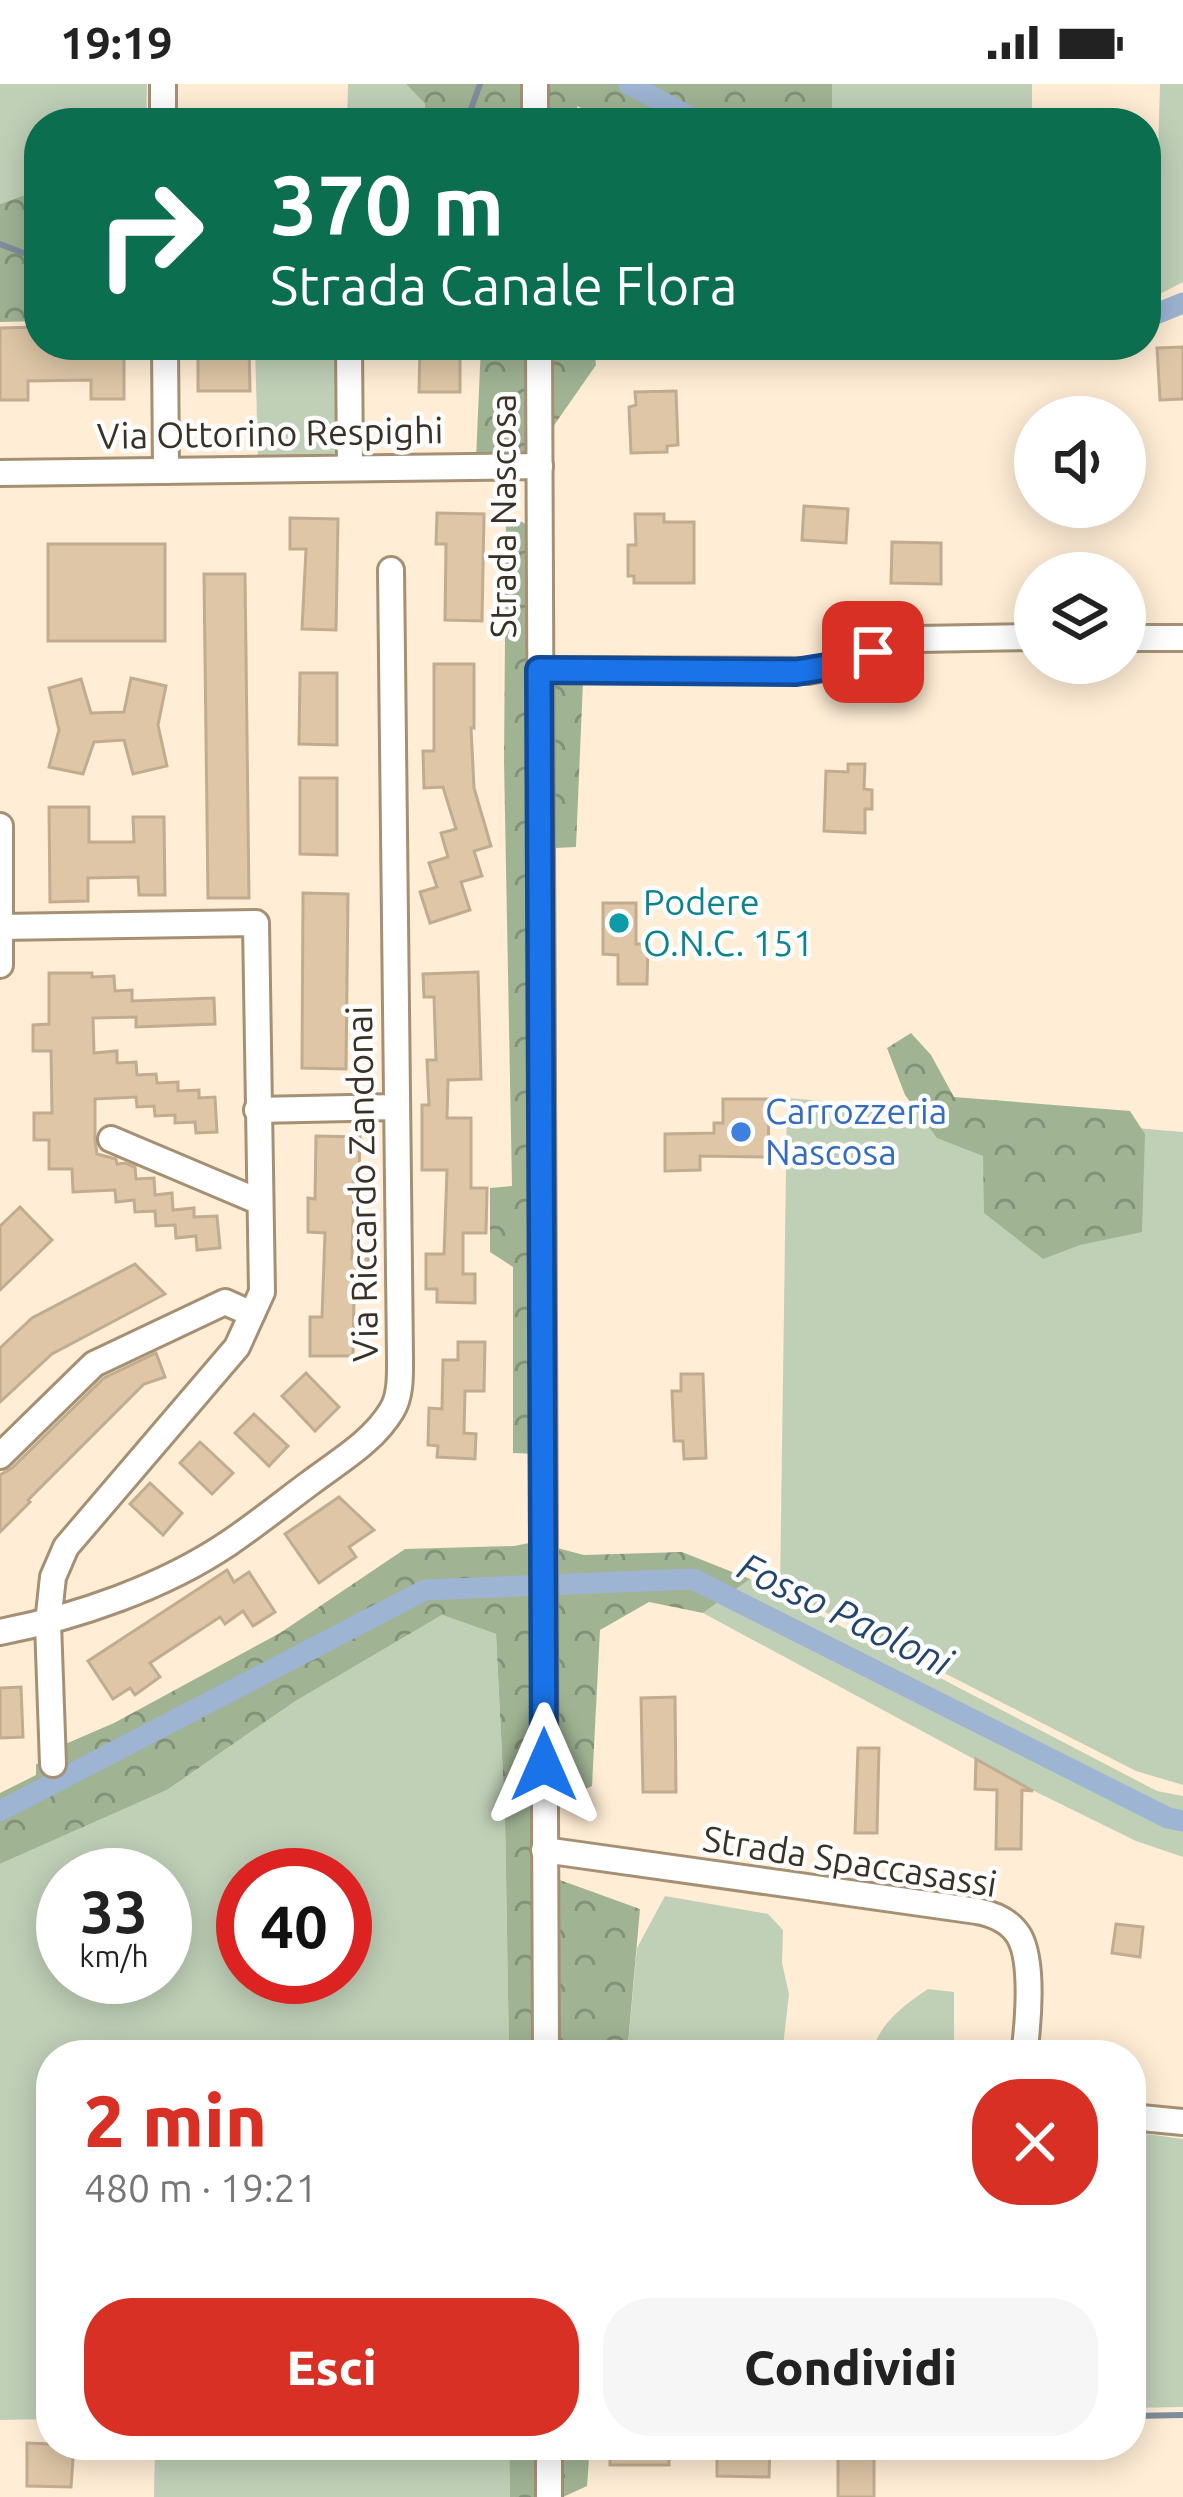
<!DOCTYPE html>
<html lang="it">
<head>
<meta charset="utf-8">
<style>
  :root { --surface:#fff; --page:#f6f6f6; --text:#222; --muted:#767676; --accent:#d93025 }
  body { margin:0; font-family:Ubuntu,sans-serif; background:var(--page); color:var(--text); height:100vh; display:flex; flex-direction:column; font-size:45px; white-space:nowrap }
  * { box-sizing:border-box; margin:0 }
  p { font-size:39px; color:var(--muted) }
  .icon { flex:none; width:66px; height:66px; fill:none; stroke:currentColor; stroke-width:2; stroke-linecap:round; stroke-linejoin:round }
  .map { position:relative; flex:1; overflow:hidden }
  .details { position:absolute; left:36px; top:1956px; width:1110px; height:420px; display:flex; flex-direction:column; background:var(--surface); border-radius:48px; box-shadow:0 6px 30px #0003 }
  .details>* { flex:none }
  .top-card { position:absolute; left:24px; top:24px; width:1137px; height:252px; border-radius:48px; box-shadow:0 6px 30px #0003; background:#0b6e4f; color:#fff; overflow:hidden }
  .fabs { position:absolute; left:1014px; top:312px; display:grid; gap:24px }
  .fabs a { display:grid; place-items:center; width:132px; height:132px; border-radius:50%; background:var(--surface); box-shadow:0 6px 30px #0003; font-size:60px }
  .speed { position:absolute; left:36px; top:1764px; display:flex; gap:24px; font-size:60px; font-weight:700; text-align:center }
  .speed>* { display:grid; place-content:center; width:156px; height:156px; border-radius:50%; background:var(--surface); box-shadow:0 6px 30px #0003; line-height:1 }
  .speed small { font-size:30px; font-weight:400 }
  .speed .limit { border:18px solid #d22; background:#fff; color:#111 }
  .pin { position:absolute; display:grid; place-items:center; width:102px; height:102px; color:#fff; margin:-51px; border-radius:24px; box-shadow:0 6px 18px #0006 }
  .me { position:absolute; width:132px; margin:-66px; rotate:0deg; stroke-linejoin:round; filter:drop-shadow(0 0 9px #0008) }
  .turn { display:flex; align-items:center; gap:42px; height:252px; padding:0 48px; font-size:54px }
  .turn .icon { width:156px; height:156px; stroke-width:2.5 }
  .turn b { display:block; font-size:84px; line-height:102px }
  .round { display:grid; place-items:center; flex:none; width:126px; height:126px; border-radius:48px; background:var(--page) }
  .summary { display:flex; align-items:center; justify-content:space-between; height:204px; padding:0 48px }
  h1 { font-size:72px; font-weight:800; line-height:90px; color:var(--accent) }
  .action { display:flex; gap:24px; margin-top:auto; padding:24px 48px }
  .action a { flex:1; height:138px; border-radius:48px; background:var(--accent); color:#fff; font-size:48px; font-weight:800; line-height:138px; text-align:center }
  .action a+a { background:var(--page); color:var(--text) }
  .status { display:flex; justify-content:space-between; align-items:center; height:84px; padding:0 60px; background:var(--surface); direction:ltr }
  .status svg { height:33px; fill:currentColor }
  .map>svg:first-child { display:block }
  .green { fill:#c0d0b7; fill-rule:evenodd }
  .forest { fill:url(#forest-crowns) }
  .lines { fill:none; stroke-linecap:round; stroke-linejoin:round }
  .stream { stroke:#7f8d9e; stroke-width:6 }
  .canal { stroke:#9db4d2; stroke-width:21 }
  .building { fill:#dec6a7; stroke:#c2ac90; stroke-width:3 }
  .minor-casing { stroke:#a59074; stroke-width:30 }
  .minor { stroke:#fff; stroke-width:24 }
  .route-casing { stroke:#114b97; stroke-width:30 }
  .route { stroke:#1a73e8; stroke-width:21 }
  .culture-dot { fill:#0f9aa8; stroke:#fdfdfd; stroke-width:4.5 }
  .shop-dot { fill:#3f7fe0; stroke:#fdfdfd; stroke-width:4.5 }
  .labels { text-anchor:middle; stroke-width:9; stroke-linejoin:round; paint-order:stroke }
  .street-label { font-size:36px; fill:#3a3126; stroke:#fdfdfd }
  .culture-label { font-size:36px; fill:#0d838f; stroke:#fdfdfd; text-anchor:start }
  .shop-label { font-size:36px; fill:#366cbe; stroke:#fdfdfd; text-anchor:start }
  .water-label { font-size:39px; font-style:italic; fill:#23446c; stroke:#fdfdfd }
</style>
</head>
<body>
<div class="status"><b>19:19</b><svg viewBox="0 0 49 12"><path d="M0 12V9h3v3zM5 12V6h3v6zM10 12V3h3v9zM15 12V0h3v12zM26 1h20v11H26zM47 4h2v5h-2z"/></svg></div>
<div class="map">
<svg width="1183" height="2413" viewBox="0 0 1183 2413">
  <defs>
    <pattern id="forest-crowns" width="20" height="18" patternUnits="userSpaceOnUse" patternTransform="scale(3)"><rect width="20" height="18" fill="#a0b494"/><path d="M2 6a3 3 0 1 1 6 0M12 15a3 3 0 1 1 6 0" fill="none" stroke="#839379"/></pattern>
  </defs>
  <rect width="100%" height="100%" fill="#ffedd5"/>
  <g class="green">
    <path d="M 0,0 L 147,0 L 146,39 L 39,39 L 39,120 L 27,110 L 0,120 Z"/>
    <path d="M 348,0 L 406,0 L 425,20 L 425,39 L 347,39 Z"/>
    <rect x="832" y="0" width="200" height="39"/>
    <path d="M 1160,0 L 1183,0 L 1183,198 L 1154,213 Z"/>
    <path d="M 255,261 L 335,261 L 336,368 L 327,374 L 258,375 Z"/>
    <path d="M 787,1014 L 1183,1048 L 1183,1701 L 1136,1687 L 780,1505 Z"/>
    <path d="M 750,1495 L 1157,1707 L 1183,1712 L 1183,1773 L 1136,1757 L 1022,1701 L 703,1529 Z"/>
    <path d="M 442,1531 L 496,1550 L 505,1731 L 509,1971 L 51,1971 L 51,2335 L 0,2336 L 0,1780 L 167,1706 L 294,1618 ZM 63,1791 L 165,1791 L 165,1893 L 63,1893 ZM 243,1791 L 345,1791 L 345,1893 L 243,1893 Z"/>
    <path d="M 665,1812 L 768,1830 L 783,1846 L 782,1879 L 789,1910 L 782,1971 L 627,1971 L 637,1864 Z"/>
    <path d="M 928,1905 L 954,1908 L 954,1971 L 871,1971 C 879,1939 903,1922 928,1905 Z"/>
    <path d="M 1131,2048 L 1183,2055 L 1183,2323 L 1131,2324 Z"/>
    <path d="M 155,2361 L 509,2361 L 510,2413 L 154,2413 Z"/>
  </g>
  <g class="forest">
    <path d="M 406,0 L 832,0 L 832,39 L 614,39 L 577,22 L 577,39 L 425,39 L 425,20 Z"/>
    <path d="M 27,110 L 39,120 L 39,237 L 0,238 L 0,120 Z"/>
    <path d="M 481,261 L 594,261 L 596,281 L 532,373 L 476,375 Z"/>
    <path d="M 506,430 L 530,442 L 531,572 L 583,597 L 576,763 L 535,765 L 538,1370 L 513,1369 L 513,1183 L 490,1168 L 490,1104 L 512,1102 L 504,677 Z"/>
    <path d="M 911,949 L 931,971 L 954,1013 L 1130,1027 L 1145,1050 L 1142,1148 L 1080,1161 L 1043,1175 L 984,1129 L 983,1072 L 937,1054 L 905,1011 L 887,964 Z"/>
    <path d="M 534,1458 L 584,1471 L 682,1468 L 750,1495 L 703,1529 L 649,1518 L 600,1546 L 592,1702 L 533,1729 L 535,1787 L 640,1825 L 627,1971 L 509,1971 L 505,1731 L 496,1550 L 442,1531 L 294,1618 L 167,1706 L 0,1780 L 0,1709 L 36,1691 L 36,1680 L 62,1677 L 63,1661 L 114,1639 L 280,1549 L 405,1465 L 514,1462 Z"/>
    <path d="M 509,2361 L 590,2361 L 587,2402 L 563,2413 L 510,2413 Z"/>
  </g>
  <g class="lines">
    <g class="stream">
      <path d="M 466,39 L 480,0"/>
      <path d="M 0,160 L 39,175"/>
      <path d="M 1131,2332 L 1183,2331"/>
    </g>
    <g class="canal">
      <path d="M 629,0 L 701,39"/>
      <path d="M 1146,234 L 1183,219"/>
      <path d="M 0,1727 L 425,1506 L 693,1495 L 1168,1734 L 1183,1737"/>
    </g>
  </g>
  <g class="building">
    <path d="M 39,243 L 39,261 L 124,261 L 124,315 L 91,315 L 91,296 L 28,297 L 28,316 L 0,316 L 0,244 Z"/>
    <path d="M 249,261 L 250,307 L 198,307 L 198,262 Z"/>
    <path d="M 420,261 L 460,261 L 460,308 L 419,308 Z"/>
    <path d="M 1183,263 L 1183,315 L 1160,316 L 1157,264 Z"/>
    <path d="M 676,307 L 678,361 L 667,362 L 667,368 L 631,369 L 629,323 L 636,321 L 635,308 Z"/>
    <path d="M 804,422 L 848,425 L 846,459 L 802,456 Z"/>
    <path d="M 437,429 L 484,430 L 482,537 L 445,536 L 446,460 L 436,460 Z"/>
    <path d="M 635,430 L 664,430 L 664,438 L 694,438 L 694,499 L 634,499 L 634,492 L 628,492 L 628,461 L 636,461 Z"/>
    <path d="M 290,434 L 338,435 L 336,546 L 302,545 L 306,465 L 290,465 Z"/>
    <path d="M 892,458 L 941,459 L 941,500 L 891,499 Z"/>
    <rect x="48" y="460" width="117" height="97"/>
    <path d="M 204,490 L 245,490 L 249,814 L 208,814 Z"/>
    <path d="M 434,580 L 474,580 L 474,644 L 471,644 L 474,704 L 491,762 L 474,767 L 482,792 L 461,798 L 470,826 L 430,839 L 420,808 L 437,803 L 429,779 L 448,773 L 441,749 L 456,745 L 443,703 L 424,704 L 423,667 L 434,667 Z"/>
    <path d="M 300,589 L 337,589 L 337,661 L 299,660 Z"/>
    <path d="M 131,594 L 166,602 L 158,641 L 167,682 L 133,690 L 124,656 L 94,658 L 83,690 L 49,683 L 59,646 L 49,604 L 81,595 L 91,629 L 124,628 Z"/>
    <path d="M 848,680 L 865,680 L 864,705 L 872,706 L 872,725 L 865,725 L 865,749 L 824,747 L 826,687 L 848,688 Z"/>
    <path d="M 300,694 L 337,694 L 337,771 L 300,770 Z"/>
    <path d="M 49,723 L 89,723 L 89,758 L 134,758 L 133,733 L 164,733 L 165,811 L 139,811 L 138,793 L 88,794 L 88,817 L 50,818 Z"/>
    <path d="M 303,809 L 348,810 L 346,985 L 302,984 Z"/>
    <path d="M 603,819 L 636,819 L 636,860 L 648,860 L 647,900 L 618,900 L 618,871 L 603,870 Z"/>
    <path d="M 478,888 L 481,995 L 448,996 L 447,1034 L 471,1034 L 471,1104 L 487,1104 L 486,1149 L 463,1149 L 463,1190 L 475,1190 L 475,1219 L 437,1218 L 437,1205 L 426,1205 L 426,1170 L 444,1170 L 447,1086 L 422,1086 L 422,1021 L 429,1021 L 427,976 L 436,976 L 434,913 L 424,913 L 423,890 Z"/>
    <path d="M 49,889 L 92,889 L 92,893 L 114,892 L 115,907 L 132,906 L 132,917 L 214,914 L 215,940 L 136,943 L 136,933 L 93,934 L 94,969 L 117,967 L 117,979 L 136,978 L 137,991 L 156,990 L 157,999 L 178,998 L 178,1007 L 199,1006 L 199,1014 L 215,1013 L 217,1048 L 196,1049 L 195,1038 L 175,1039 L 175,1031 L 155,1032 L 154,1022 L 137,1023 L 136,1013 L 95,1015 L 95,1056 L 97,1070 L 116,1075 L 117,1080 L 125,1079 L 135,1083 L 136,1095 L 154,1094 L 155,1111 L 172,1109 L 173,1126 L 194,1124 L 194,1133 L 217,1132 L 220,1164 L 197,1166 L 196,1152 L 176,1154 L 175,1141 L 156,1142 L 155,1127 L 135,1128 L 134,1116 L 116,1118 L 115,1106 L 73,1108 L 72,1085 L 49,1085 L 49,1056 L 34,1056 L 34,1029 L 52,1029 L 51,967 L 33,967 L 33,941 L 49,940 Z"/>
    <path d="M 723,1015 L 769,1015 L 768,1073 L 700,1072 L 700,1086 L 665,1087 L 665,1050 L 714,1049 L 714,1039 L 723,1039 Z"/>
    <path d="M 316,1052 L 360,1053 L 359,1094 L 354,1093 L 352,1175 L 369,1175 L 367,1214 L 354,1213 L 353,1272 L 310,1272 L 310,1233 L 322,1233 L 325,1149 L 308,1148 L 308,1114 L 315,1115 Z"/>
    <path d="M 20,1123 L 52,1156 L 0,1206 L 0,1142 Z"/>
    <path d="M 135,1180 L 165,1210 L 52,1270 L 0,1318 L 0,1264 L 32,1234 Z"/>
    <path d="M 458,1258 L 485,1258 L 484,1307 L 465,1307 L 464,1349 L 476,1350 L 475,1375 L 437,1373 L 438,1362 L 428,1361 L 429,1324 L 442,1325 L 443,1276 L 458,1276 Z"/>
    <path d="M 156,1269 L 165,1293 L 144,1300 L 28,1416 L 30,1418 L 0,1448 L 0,1391 L 12,1384 L 104,1294 Z"/>
    <path d="M 306,1289 L 339,1323 L 315,1347 L 282,1312 Z"/>
    <path d="M 681,1290 L 703,1290 L 706,1374 L 684,1375 L 683,1357 L 674,1357 L 672,1307 L 681,1307 Z"/>
    <path d="M 254,1330 L 288,1362 L 269,1382 L 235,1349 Z"/>
    <path d="M 200,1358 L 233,1389 L 212,1410 L 180,1379 Z"/>
    <path d="M 150,1399 L 182,1429 L 163,1451 L 130,1420 Z"/>
    <path d="M 339,1413 L 374,1446 L 349,1463 L 356,1473 L 319,1499 L 285,1450 Z"/>
    <path d="M 227,1486 L 234,1498 L 249,1488 L 275,1528 L 253,1542 L 243,1527 L 225,1540 L 220,1533 L 150,1579 L 160,1593 L 135,1611 L 130,1604 L 113,1615 L 88,1577 Z"/>
    <path d="M 21,1603 L 23,1653 L 0,1654 L 0,1604 Z"/>
    <path d="M 675,1613 L 676,1708 L 643,1708 L 641,1614 Z"/>
    <path d="M 858,1664 L 879,1664 L 877,1749 L 855,1749 Z"/>
    <path d="M 976,1675 L 1033,1707 L 1022,1706 L 1021,1765 L 996,1765 L 997,1706 L 975,1705 Z"/>
    <path d="M 1116,1840 L 1143,1843 L 1140,1873 L 1112,1869 Z"/>
    <path d="M 27,2359 L 74,2361 L 71,2403 L 27,2402 Z"/>
    <rect x="610" y="2361" width="59" height="20"/>
    <path d="M 717,2361 L 770,2361 L 769,2393 L 717,2392 Z"/>
    <rect x="838" y="2366" width="36" height="47"/>
  </g>
  <g class="lines">
    <g class="minor-casing">
      <g id="minor">
        <path d="M 163,0 L 163,39"/>
        <path d="M 535,0 L 535,39"/>
        <path d="M 165,261 L 166,387"/>
        <path d="M 349,261 L 350,384"/>
        <path d="M 539,261 L 546,1971"/>
        <path d="M 0,389 L 540,382"/>
        <path d="M 1125,554 L 1183,554"/>
        <path d="M 539,586 L 808,587 L 839,581 L 917,555 L 1035,553"/>
        <path d="M 0,742 L 0,881"/>
        <path d="M 0,843 L 256,839 L 262,1208 L 237,1263 L 66,1463 L 53,1493 L 48,1539 L 53,1680"/>
        <path d="M 257,1026 L 397,1023"/>
        <path d="M 111,1055 L 260,1118"/>
        <path d="M 0,1372 L 94,1280 L 225,1218 L 252,1230"/>
        <path d="M 0,1548 C 77,1533 164,1503 229,1459 C 257,1440 283,1419 310,1399 C 339,1377 373,1358 392,1326 C 401,1311 400,1290 400,1273 L 391,486"/>
        <path d="M 544,1766 L 977,1827 C 993,1830 1010,1837 1019,1852 C 1034,1878 1028,1941 1024,1971"/>
        <path d="M 1131,2033 L 1183,2038"/>
        <path d="M 549,2361 L 549,2413"/>
      </g>
    </g>
    <use href="#minor" class="minor"/>
  </g>
  <g class="lines">
    <g class="route-casing">
      <path id="route" d="M 544,1681 L 539,586 L 796,588 L 839,581 L 873,568"/>
    </g>
    <use href="#route" class="route"/>
  </g>
  <circle class="culture-dot" cx="619" cy="839" r="12"/>
  <circle class="shop-dot" cx="741" cy="1048" r="12"/>
  <g class="labels">
    <g class="street-label">
      <text transform="translate(270 349) rotate(-1)" y="13">Via Ottorino Respighi</text>
      <text transform="translate(503 432) rotate(-90)" y="13">Strada Nascosa</text>
      <text transform="translate(362 1100) rotate(-91)" y="13">Via Riccardo Zandonai</text>
      <text transform="translate(850 1777) rotate(9)" y="13">Strada Spaccasassi</text>
    </g>
    <g class="culture-label">
      <text x="643" y="831">Podere<tspan x="643" dy="41">O.N.C. 151</tspan></text>
    </g>
    <g class="shop-label">
      <text x="765" y="1040">Carrozzeria<tspan x="765" dy="41">Nascosa</tspan></text>
    </g>
    <g class="water-label">
      <text transform="translate(845 1530) rotate(26)" y="14">Fosso Paoloni</text>
    </g>
  </g>
</svg>
<div class="fabs">
<a><svg class="icon" aria-label="sound" viewBox="0 0 24 24"><path d="M4 9h4l5-4v14l-5-4H4zM17 9q2 3 0 6"/></svg></a>
<a><svg class="icon" aria-label="layers" viewBox="0 0 24 24"><path d="M12 4l9 5-9 5-9-5zM3 14l9 5 9-5"/></svg></a>
</div>
<div class="speed"><div>33<small>km/h</small></div><div class="limit">40</div></div>
<div class="pin" style="left:873px;top:568px;background:#d93025"><svg class="icon" aria-label="arrive" viewBox="0 0 24 24"><path d="M6 21V4h12l-3 4 3 4H6"/></svg></div>
<svg class="me" style="left:544px;top:1681px" viewBox="-20 -20 40 40"><path d="M0-17L14 15 0 8-14 15z" fill="#1a73e8" stroke="#fff" stroke-width="4"/></svg>
<div class="top-card">
<div class="turn"><svg class="icon" aria-label="right" viewBox="0 0 24 24"><path d="M7 20v-9h11M14 6l5 5-5 5"/></svg><div><b>370 m</b>Strada Canale Flora</div></div>
</div>
<section class="details">
<div class="summary"><div><h1>2 min</h1><p>480 m · 19:21</p></div><a class="round" style="background:#d93025;color:#fff"><svg class="icon" aria-label="close" viewBox="0 0 24 24"><path d="M6 6l12 12M18 6L6 18"/></svg></a></div>
<div class="action"><a>Esci</a><a>Condividi</a></div>
</section>
</div>
</body>
</html>
